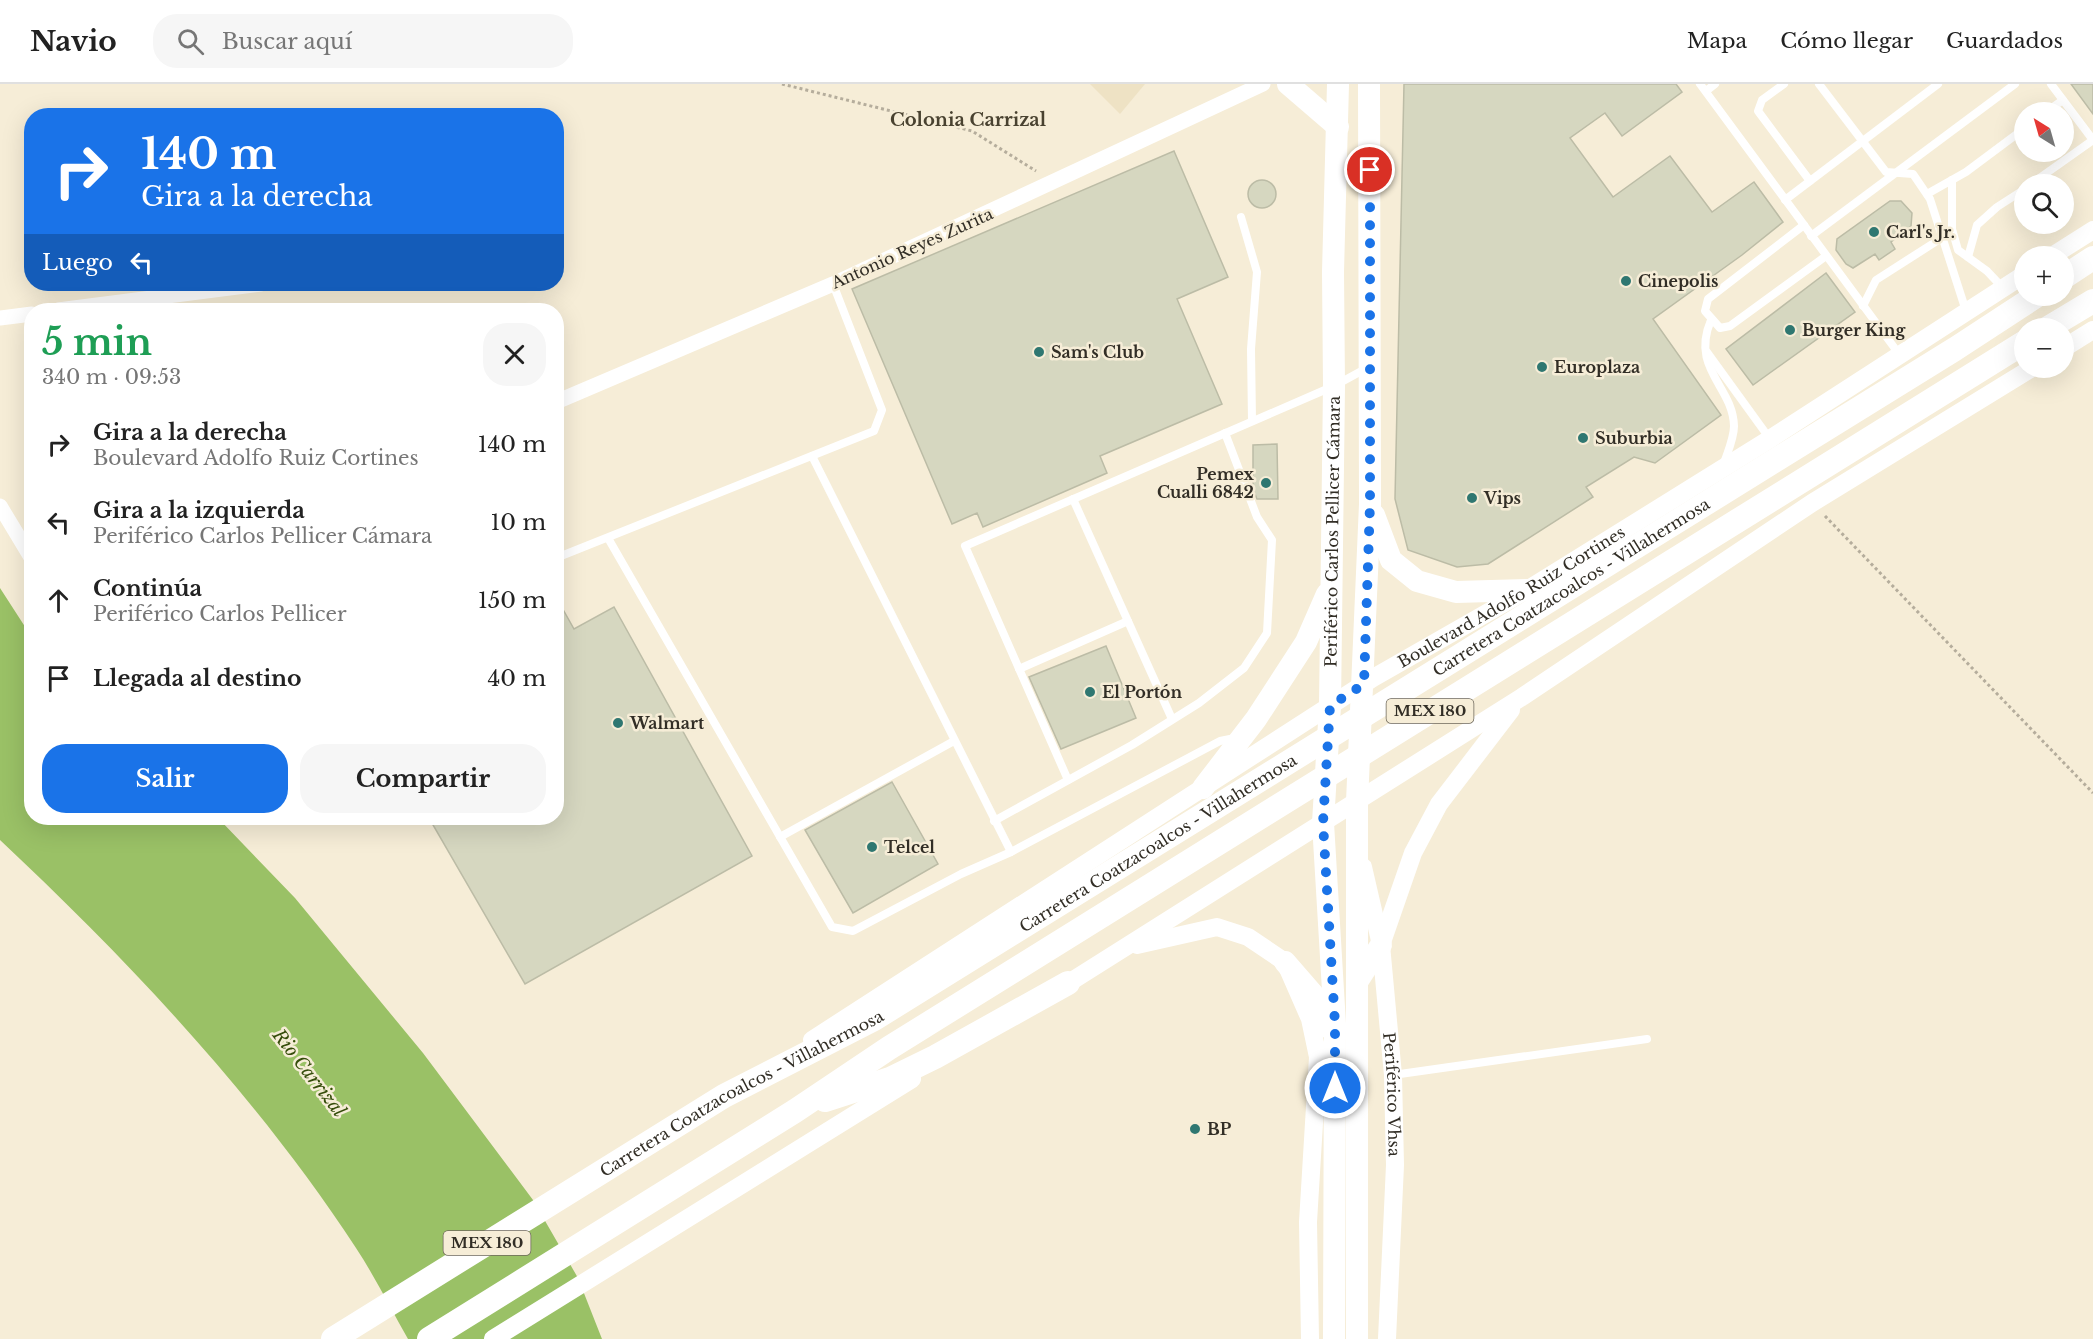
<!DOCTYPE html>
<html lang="es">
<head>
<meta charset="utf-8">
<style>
  :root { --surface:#fff; --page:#f6f6f6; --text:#222; --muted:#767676; --line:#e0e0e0; --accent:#1a73e8 }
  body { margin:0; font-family:"Libre Baskerville",serif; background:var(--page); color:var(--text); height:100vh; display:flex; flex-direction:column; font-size:22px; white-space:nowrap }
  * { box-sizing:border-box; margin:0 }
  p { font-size:20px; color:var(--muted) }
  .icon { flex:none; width:33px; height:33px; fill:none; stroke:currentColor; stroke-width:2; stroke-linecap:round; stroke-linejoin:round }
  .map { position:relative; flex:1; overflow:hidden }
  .sheet { position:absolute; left:24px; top:219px; width:540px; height:522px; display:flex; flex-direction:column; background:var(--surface); border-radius:24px; box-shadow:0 6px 24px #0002 }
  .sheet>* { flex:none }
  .hud { position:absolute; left:24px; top:24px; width:540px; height:183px; border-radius:24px; box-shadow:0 6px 24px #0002; background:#1a73e8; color:#fff; overflow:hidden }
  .needle { width:39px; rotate:323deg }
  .tools { position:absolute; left:2014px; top:18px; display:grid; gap:12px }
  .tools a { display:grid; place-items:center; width:60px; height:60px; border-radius:50%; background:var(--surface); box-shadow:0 6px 24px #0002; font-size:30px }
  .pin { position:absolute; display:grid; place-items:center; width:51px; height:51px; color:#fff; margin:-26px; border:3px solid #fff; border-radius:50%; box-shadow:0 2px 6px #0007 }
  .me { position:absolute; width:66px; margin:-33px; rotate:0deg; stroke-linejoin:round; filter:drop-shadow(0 0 4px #0008) }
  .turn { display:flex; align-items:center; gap:21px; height:126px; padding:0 18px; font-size:27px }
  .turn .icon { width:78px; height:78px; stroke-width:2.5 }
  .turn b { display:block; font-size:42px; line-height:51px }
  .then { display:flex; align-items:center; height:57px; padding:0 18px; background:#0003; gap:12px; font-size:22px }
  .round { display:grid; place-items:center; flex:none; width:63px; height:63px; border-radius:24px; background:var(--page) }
  .headline { display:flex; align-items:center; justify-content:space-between; height:102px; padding:0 18px }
  h1 { font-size:36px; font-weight:700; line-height:45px; color:#1e9e55 }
  .primary-button { display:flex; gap:12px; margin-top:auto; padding:12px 18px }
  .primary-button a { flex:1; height:69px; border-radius:24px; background:var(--accent); color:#fff; font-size:24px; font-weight:700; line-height:69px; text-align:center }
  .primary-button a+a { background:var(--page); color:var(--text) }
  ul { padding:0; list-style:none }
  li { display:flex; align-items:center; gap:18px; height:78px; padding:0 18px }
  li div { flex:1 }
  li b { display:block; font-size:22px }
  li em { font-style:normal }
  header { display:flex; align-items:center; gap:36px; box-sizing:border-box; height:84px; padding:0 30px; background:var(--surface); border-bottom:2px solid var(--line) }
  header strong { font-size:28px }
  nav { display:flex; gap:33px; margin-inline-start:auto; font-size:21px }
  .search { width:420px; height:54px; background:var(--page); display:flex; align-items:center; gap:15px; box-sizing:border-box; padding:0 21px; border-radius:24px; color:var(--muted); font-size:22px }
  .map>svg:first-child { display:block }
  .built { fill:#eee2c4 }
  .water { fill:#9ac166 }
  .building { fill:#d6d7c0; stroke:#bcbca6; stroke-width:1.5 }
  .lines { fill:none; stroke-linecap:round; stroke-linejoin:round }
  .path { stroke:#b5ad9c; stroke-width:3; stroke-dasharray:3 3; stroke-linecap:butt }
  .service { stroke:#fff; stroke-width:8 }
  .minor { stroke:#fff; stroke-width:15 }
  .tertiary { stroke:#fff; stroke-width:18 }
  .primary { stroke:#fff; stroke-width:22 }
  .trunk { stroke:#fff; stroke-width:24 }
  .route { stroke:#1a73e8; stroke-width:10; stroke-dasharray:0 18 }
  .poi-dot { fill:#2f7771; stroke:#f6edd7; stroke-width:2 }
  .labels { text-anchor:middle; stroke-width:5; stroke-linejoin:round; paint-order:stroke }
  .shield { fill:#f6edd7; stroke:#6d675b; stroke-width:1.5 }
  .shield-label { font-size:15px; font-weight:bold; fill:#322e26 }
  .poi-label { font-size:16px; font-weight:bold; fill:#322e26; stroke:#f6edd7; text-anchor:start }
  .street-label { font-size:16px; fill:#322e26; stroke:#f6edd7 }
  .neighbourhood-label { font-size:18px; font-weight:bold; fill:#494230; stroke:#f6edd7 }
  .water-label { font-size:18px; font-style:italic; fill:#354d0a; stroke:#f6edd7 }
</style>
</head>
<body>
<header>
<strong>Navio</strong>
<div class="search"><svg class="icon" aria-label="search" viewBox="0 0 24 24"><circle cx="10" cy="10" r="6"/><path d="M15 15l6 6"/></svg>Buscar aquí</div>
<nav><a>Mapa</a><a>Cómo llegar</a><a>Guardados</a></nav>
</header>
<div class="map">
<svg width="2093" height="1255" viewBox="0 0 2093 1255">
  <rect width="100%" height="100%" fill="#f6edd7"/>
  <path class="built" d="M 1090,0 L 1145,0 L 1120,30 Z"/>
  <path class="water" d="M 0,504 L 31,552 L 32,734 L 219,735 L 295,814 L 423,969 L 533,1116 L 578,1194 L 602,1255 L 408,1255 C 391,1225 375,1193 356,1164 C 257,1013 131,879 0,756 Z"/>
  <g class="building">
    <path d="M 1404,0 L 1676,0 L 1682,8 L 1622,52 L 1605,29 L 1570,54 L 1613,113 L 1670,72 L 1712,128 L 1754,98 L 1783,138 L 1742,171 L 1653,235 L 1721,331 L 1655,379 L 1634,373 L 1586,403 L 1593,413 L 1488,480 L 1457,483 L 1408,466 L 1395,415 Z"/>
    <path d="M 2071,0 L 2093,0 L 2093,30 Z"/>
    <path d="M 1174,67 L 1228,193 L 1177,215 L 1222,320 L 1100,372 L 1107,389 L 983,443 L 977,429 L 952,440 L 852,205 Z"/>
    <circle cx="1262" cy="110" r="14"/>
    <path d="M 1890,117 L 1901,117 L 1912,129 L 1911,142 L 1891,158 L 1895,165 L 1879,176 L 1875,170 L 1853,184 L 1846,180 L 1836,166 L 1837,155 Z"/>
    <path d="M 1826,189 L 1855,228 L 1753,301 L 1726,265 Z"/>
    <path d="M 1277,360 L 1278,415 L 1257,415 L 1253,405 L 1253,361 Z"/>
    <path d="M 556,513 L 574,545 L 614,523 L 752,772 L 525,900 L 429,734 L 556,734 Z"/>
    <path d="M 1106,562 L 1136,634 L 1061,665 L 1029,593 Z"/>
    <path d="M 892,698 L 938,780 L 853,829 L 805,746 Z"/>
  </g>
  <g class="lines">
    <g class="path">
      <path d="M 782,0 L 972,47 L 1036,87"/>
      <path d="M 1825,432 L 2093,709"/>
    </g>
    <g class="service">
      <path d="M 1700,0 L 1899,270"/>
      <path d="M 1784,0 L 1762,16 L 1758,27 L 1810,97"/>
      <path d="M 1819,0 L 1886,88 L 1913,90 L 1930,115 L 1966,227"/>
      <path d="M 1706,7 L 1715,0"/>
      <path d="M 2046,28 L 2063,16"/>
      <path d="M 1952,96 L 1952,145 L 1958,166 L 1987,187 L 2003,204"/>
      <path d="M 2031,100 L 2093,56 L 2051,0"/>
      <path d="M 1927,110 L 1966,88 L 2025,44"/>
      <path d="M 1785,116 L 1938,0"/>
      <path d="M 1241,133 L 1257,188 L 1251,265 L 1252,337"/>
      <path d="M 1804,141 L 1708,215 L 1705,227 L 1720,244 L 1730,242 L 1826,172"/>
      <path d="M 1811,152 L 2015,0"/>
      <path d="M 1968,173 L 1977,141 L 1997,123 L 2025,105"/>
      <path d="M 1863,222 L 1876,196 L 1940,155"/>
      <path d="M 1711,236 C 1690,285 1733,302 1734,342 C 1734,354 1728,367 1724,379"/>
      <path d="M 1707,268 L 1770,355"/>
      <path d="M 812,372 L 1011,768"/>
      <path d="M 1073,415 L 1172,635"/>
      <path d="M 608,454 L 832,843 L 853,847 L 961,790 L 1011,768 L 1220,657 L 1235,654"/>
      <path d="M 556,474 L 874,347 L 882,326 L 833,200"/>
      <path d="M 1019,585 L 1128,537"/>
      <path d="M 1068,696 L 965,462 L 1334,302 L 1367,284"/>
      <path d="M 994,737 L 1132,661 L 1199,619 L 1244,584 L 1267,549 L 1272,456 L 1257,433 L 1225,349"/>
      <path d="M 780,753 L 954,657"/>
      <path d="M 1393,991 L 1647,955"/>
    </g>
    <g class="minor">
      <path d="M 58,226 L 261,200"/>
      <path d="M 0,234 L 32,230"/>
      <path d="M 556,318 L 833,200 L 1263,0"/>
      <path d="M 0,422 L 32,475"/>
    </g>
    <g class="tertiary">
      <path d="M 2052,172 L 2093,146"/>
      <path d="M 2064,264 L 2093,246"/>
      <path id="s1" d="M 1363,783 L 1381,861 L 1393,991 L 1395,1081 L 1387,1255"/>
      <path d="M 1137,861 L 1217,843 L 1248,853 L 1285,878 L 1310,935 L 1318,973 L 1308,1138 L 1310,1255"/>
      <path d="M 1381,861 L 1413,769 L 1439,720 L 1511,626"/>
      <path d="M 1059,905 L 1522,613 L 1812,419 L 2032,284"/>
      <path id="s2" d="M 812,956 L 1373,594 L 1527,506 L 1770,355 L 2025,190"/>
      <path d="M 493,1255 L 912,995"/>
    </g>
    <g class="primary">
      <path d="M 1288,0 L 1338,43"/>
      <path d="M 1374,431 L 1391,476 L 1417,497 L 1456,508 L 1527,506"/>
      <path d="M 1203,704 L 1256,635 L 1306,558 L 1327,510"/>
      <path d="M 1285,878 L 1318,916 L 1329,944"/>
      <path d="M 1357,898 L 1381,861"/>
      <path id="s3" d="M 1334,1255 L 1335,940 L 1323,739 L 1330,622 L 1334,302 L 1333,188 L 1338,0"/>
      <path d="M 1357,1255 L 1357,718 L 1370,420 L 1369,0"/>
    </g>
    <g class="trunk">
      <path d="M 2064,193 L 2093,174"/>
      <path d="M 2048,244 L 2093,217"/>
      <path d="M 825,1016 L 890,995 L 935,973 L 1068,899"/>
      <path id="s4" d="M 333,1255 L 724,1012 L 874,935 L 1955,265 L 2036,212"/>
      <path d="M 429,1255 L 795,1027 L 889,964 L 2025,258"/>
    </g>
  </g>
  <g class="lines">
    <path class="route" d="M 1335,1004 L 1335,940 L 1323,739 L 1330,622 L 1364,600 L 1370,420 L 1370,86"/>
  </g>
  <g class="poi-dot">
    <circle cx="1874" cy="148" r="6"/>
    <circle cx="1626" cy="197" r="6"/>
    <circle cx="1790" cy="246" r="6"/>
    <circle cx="1039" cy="268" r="6"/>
    <circle cx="1542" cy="283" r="6"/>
    <circle cx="1583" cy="354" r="6"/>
    <circle cx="1266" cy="399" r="6"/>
    <circle cx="1472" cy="414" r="6"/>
    <circle cx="1090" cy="608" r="6"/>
    <circle cx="618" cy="639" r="6"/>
    <circle cx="872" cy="763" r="6"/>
    <circle cx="1195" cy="1045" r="6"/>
  </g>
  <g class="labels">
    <g class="shield">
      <rect x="1386.5" y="615" width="87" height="24" rx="4.5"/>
      <rect x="443.5" y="1147" width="87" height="24" rx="4.5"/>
    </g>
    <g class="shield-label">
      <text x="1430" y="632">MEX 180</text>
      <text x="487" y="1164">MEX 180</text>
    </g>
    <g class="poi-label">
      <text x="1886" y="154">Carl's Jr.</text>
      <text x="1638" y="203">Cinepolis</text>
      <text x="1802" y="252">Burger King</text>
      <text x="1051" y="274">Sam's Club</text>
      <text x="1554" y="289">Europlaza</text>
      <text x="1595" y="360">Suburbia</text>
      <text x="1254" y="396" text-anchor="end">Pemex<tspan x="1254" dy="18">Cualli 6842</tspan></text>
      <text x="1484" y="420">Vips</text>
      <text x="1102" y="614">El Portón</text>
      <text x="630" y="645">Walmart</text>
      <text x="884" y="769">Telcel</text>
      <text x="1207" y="1051">BP</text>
    </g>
    <g class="street-label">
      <text transform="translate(912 164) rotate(-24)" y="6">Antonio Reyes Zurita</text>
      <text dy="6" stroke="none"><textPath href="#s3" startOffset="808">Periférico Carlos Pellicer Cámara</textPath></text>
      <text dy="6" stroke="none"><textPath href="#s4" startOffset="1449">Carretera Coatzacoalcos - Villahermosa</textPath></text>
      <text dy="6" stroke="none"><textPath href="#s2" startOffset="828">Boulevard Adolfo Ruiz Cortines</textPath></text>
      <text dy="6" stroke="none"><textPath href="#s4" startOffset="963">Carretera Coatzacoalcos - Villahermosa</textPath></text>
      <text dy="6" stroke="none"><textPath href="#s4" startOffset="477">Carretera Coatzacoalcos - Villahermosa</textPath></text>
      <text dy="6" stroke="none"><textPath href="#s1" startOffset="230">Periférico Vhsa</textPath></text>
    </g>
    <g class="neighbourhood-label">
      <text x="968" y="42">Colonia Carrizal</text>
    </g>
    <g class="water-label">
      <text transform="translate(309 989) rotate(52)" y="6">Rio Carrizal</text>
    </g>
  </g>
</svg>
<div class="tools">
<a><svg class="needle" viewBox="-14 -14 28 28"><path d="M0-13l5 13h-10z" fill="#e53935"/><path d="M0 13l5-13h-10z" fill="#767676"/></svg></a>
<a><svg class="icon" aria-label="search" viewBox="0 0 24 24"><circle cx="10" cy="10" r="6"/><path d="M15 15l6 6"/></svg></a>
<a>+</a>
<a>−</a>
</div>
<div class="pin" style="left:1370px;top:86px;background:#d93025"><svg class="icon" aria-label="arrive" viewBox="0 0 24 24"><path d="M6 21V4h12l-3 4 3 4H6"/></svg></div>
<svg class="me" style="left:1335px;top:1004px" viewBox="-20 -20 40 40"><circle r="17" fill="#1a73e8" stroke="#fff" stroke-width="3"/><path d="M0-11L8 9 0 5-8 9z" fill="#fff"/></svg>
<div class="hud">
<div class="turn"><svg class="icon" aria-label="right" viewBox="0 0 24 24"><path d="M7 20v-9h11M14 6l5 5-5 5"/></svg><div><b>140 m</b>Gira a la derecha</div></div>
<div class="then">Luego<svg class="icon" aria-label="left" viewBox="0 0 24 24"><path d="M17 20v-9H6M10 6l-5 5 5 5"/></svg></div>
</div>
<section class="sheet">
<div class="headline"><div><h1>5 min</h1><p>340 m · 09:53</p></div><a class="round"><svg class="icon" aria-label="close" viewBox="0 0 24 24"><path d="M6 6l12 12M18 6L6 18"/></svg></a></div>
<ul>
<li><svg class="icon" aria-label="right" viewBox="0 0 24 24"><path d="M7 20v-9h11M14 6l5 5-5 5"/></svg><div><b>Gira a la derecha</b><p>Boulevard Adolfo Ruiz Cortines</p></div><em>140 m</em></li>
<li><svg class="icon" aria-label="left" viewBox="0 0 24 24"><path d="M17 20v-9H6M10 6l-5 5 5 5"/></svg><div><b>Gira a la izquierda</b><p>Periférico Carlos Pellicer Cámara</p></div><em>10 m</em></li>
<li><svg class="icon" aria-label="ahead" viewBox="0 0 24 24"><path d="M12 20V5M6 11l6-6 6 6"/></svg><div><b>Continúa</b><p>Periférico Carlos Pellicer</p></div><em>150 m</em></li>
<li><svg class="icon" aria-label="arrive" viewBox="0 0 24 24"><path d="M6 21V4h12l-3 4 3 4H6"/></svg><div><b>Llegada al destino</b></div><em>40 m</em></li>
</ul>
<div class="primary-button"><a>Salir</a><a>Compartir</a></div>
</section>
</div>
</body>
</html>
